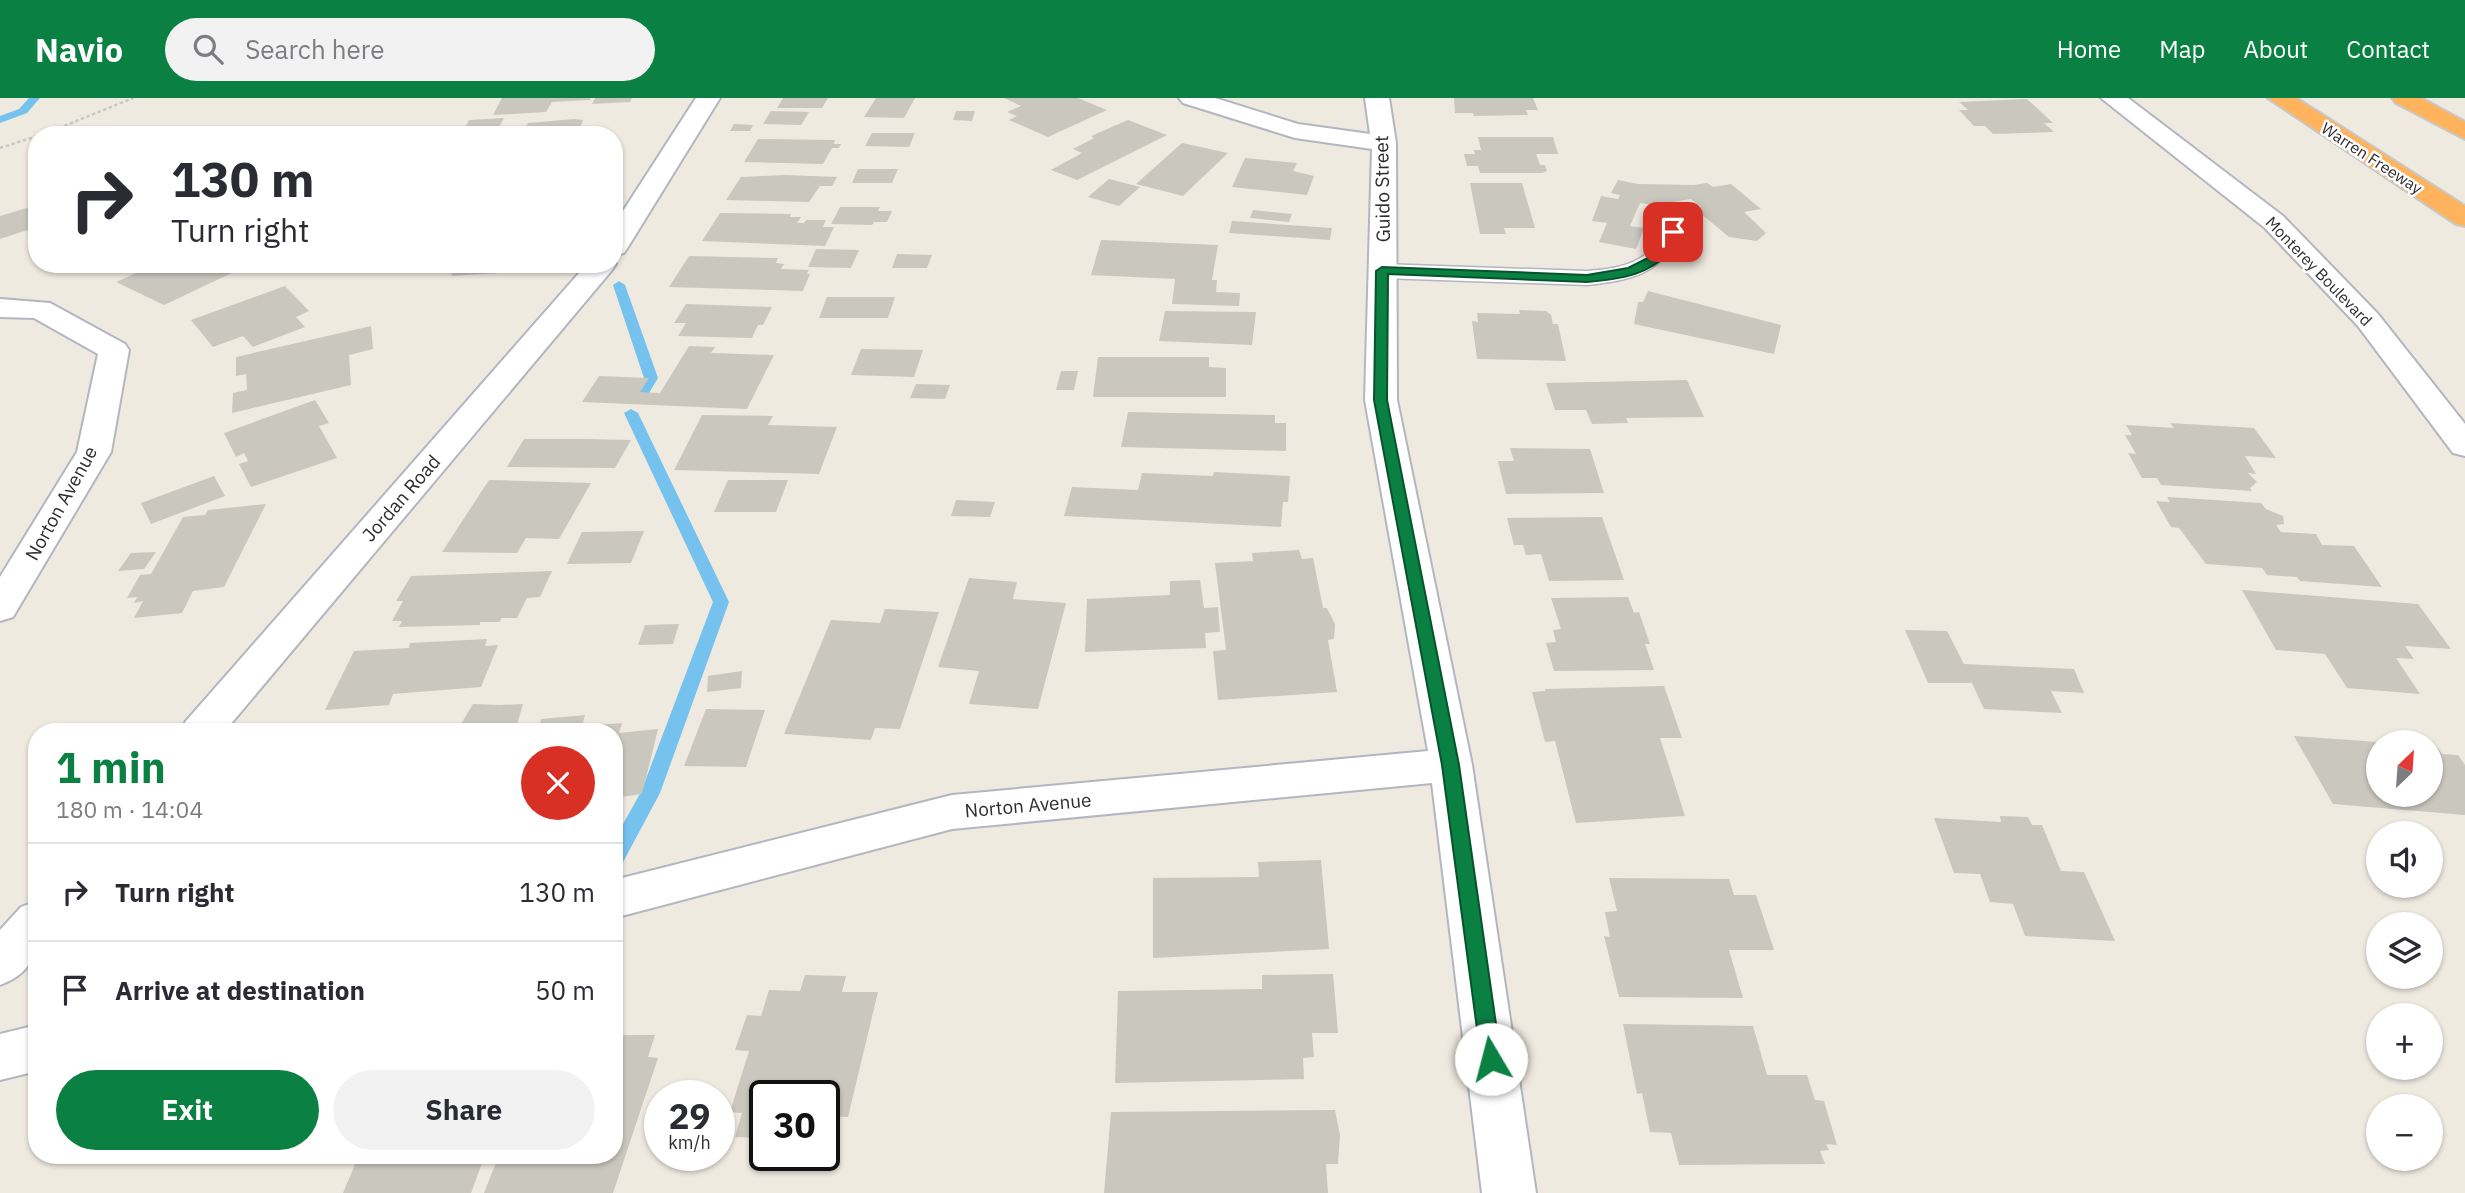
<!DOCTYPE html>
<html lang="en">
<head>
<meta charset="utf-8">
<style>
  :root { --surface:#fff; --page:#f2f2f3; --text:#2b2b33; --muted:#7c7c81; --line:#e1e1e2; --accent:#0b8043 }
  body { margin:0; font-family:"IBM Plex Sans",sans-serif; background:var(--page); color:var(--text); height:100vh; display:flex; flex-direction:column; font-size:26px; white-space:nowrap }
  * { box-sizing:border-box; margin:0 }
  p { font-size:23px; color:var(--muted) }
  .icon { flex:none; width:38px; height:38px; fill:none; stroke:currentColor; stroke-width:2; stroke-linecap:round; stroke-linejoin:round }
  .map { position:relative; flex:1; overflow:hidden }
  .panel { position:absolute; left:28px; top:625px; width:595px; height:441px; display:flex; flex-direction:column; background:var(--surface); border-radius:28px; box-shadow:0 2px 5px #0004 }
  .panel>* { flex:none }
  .hud { position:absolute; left:28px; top:28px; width:595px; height:147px; border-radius:28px; box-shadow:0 2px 5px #0004; background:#fff; color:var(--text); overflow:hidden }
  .needle { width:46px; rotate:25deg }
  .tools { position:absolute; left:2366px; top:632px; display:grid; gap:14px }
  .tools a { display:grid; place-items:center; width:77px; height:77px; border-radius:50%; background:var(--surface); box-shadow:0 2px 5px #0004; font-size:35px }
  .speed { position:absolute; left:644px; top:982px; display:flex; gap:14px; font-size:35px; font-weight:700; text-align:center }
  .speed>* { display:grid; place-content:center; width:91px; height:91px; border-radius:50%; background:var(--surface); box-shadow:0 2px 5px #0004; line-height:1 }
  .speed small { font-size:18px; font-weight:400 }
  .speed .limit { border:4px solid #111; border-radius:10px; background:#fff; color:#111 }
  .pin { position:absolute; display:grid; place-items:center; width:60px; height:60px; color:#fff; margin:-30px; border-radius:14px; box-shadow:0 4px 10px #0006 }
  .me { position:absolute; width:77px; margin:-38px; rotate:352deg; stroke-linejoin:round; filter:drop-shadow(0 0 5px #0008) }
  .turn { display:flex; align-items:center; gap:24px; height:147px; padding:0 28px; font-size:32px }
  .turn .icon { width:91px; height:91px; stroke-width:2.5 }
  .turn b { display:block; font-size:49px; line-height:60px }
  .round { display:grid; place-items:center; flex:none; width:74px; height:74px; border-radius:37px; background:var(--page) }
  .headline { display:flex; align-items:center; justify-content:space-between; height:119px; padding:0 28px }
  h1 { font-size:42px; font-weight:700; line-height:52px; color:var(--accent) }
  .cta { display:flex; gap:14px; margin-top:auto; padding:14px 28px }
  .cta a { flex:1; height:80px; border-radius:42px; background:var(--accent); color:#fff; font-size:28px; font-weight:700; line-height:80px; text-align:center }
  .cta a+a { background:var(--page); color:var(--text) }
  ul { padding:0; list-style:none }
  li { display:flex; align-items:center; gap:21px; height:98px; padding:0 28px; border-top:2px solid var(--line) }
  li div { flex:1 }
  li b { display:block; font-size:26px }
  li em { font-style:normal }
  header { display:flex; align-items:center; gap:42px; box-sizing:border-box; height:98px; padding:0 35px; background:var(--accent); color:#fff }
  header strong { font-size:33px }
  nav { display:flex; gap:38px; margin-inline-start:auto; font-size:24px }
  .search { width:490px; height:63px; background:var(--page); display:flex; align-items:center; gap:18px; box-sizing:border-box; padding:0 24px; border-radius:38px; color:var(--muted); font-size:26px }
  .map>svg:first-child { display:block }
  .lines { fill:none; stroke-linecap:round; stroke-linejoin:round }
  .stream { fill:#75c2ef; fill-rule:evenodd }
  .building { fill:#cac7bf }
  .lane-casing { stroke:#b3b5c1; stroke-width:3 }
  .street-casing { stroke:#b3b5c1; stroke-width:4 }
  .secondary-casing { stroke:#b3b5c1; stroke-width:4 }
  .highway-casing { stroke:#c8c8c8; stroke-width:4 }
  .path { stroke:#c8c8c8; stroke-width:2.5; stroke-dasharray:3.5 2.5; stroke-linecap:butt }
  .lane { fill:#fff; fill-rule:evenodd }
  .street { fill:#fff; fill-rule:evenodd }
  .secondary { fill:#fff; fill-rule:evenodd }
  .highway { fill:#feb35c; fill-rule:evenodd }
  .route { fill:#0b8043; stroke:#07532c; stroke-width:2 }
  .labels { text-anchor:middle; stroke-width:5; stroke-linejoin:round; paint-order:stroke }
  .far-street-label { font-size:16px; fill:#2d2d2d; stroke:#fff }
  .street-label { font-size:19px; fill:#2d2d2d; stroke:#fff }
</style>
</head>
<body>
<header>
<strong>Navio</strong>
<div class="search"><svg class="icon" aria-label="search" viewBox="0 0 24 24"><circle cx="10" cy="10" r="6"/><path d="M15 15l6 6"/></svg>Search here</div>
<nav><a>Home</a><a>Map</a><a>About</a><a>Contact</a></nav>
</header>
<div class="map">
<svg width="2465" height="1095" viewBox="0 0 2465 1095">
  <rect width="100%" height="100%" fill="#efeae0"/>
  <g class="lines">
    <g class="stream">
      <path d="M 29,0 L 40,0 L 27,15 L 0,25 L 0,18 L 19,11 Z"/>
      <path d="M 619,183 L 625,187 L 658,280 L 649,295 L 644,296 L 637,292 L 644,280 L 613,187 Z"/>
      <path d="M 631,311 L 638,315 L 729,504 L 660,695 L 622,766 L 615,768 L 614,742 L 641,694 L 713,504 L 624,315 Z"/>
    </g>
  </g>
  <g class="building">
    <path d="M 502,0 L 590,0 L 590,2 L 552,4 L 546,14 L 493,17 Z"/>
    <path d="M 595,0 L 632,0 L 630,4 L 592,6 Z"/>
    <path d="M 783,0 L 828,0 L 822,10 L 777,10 Z"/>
    <path d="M 876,0 L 915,0 L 904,20 L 864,19 Z"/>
    <path d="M 1004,0 L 1078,0 L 1107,12 L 1048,39 L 1009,22 L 1017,18 L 1007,14 L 1021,8 Z"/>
    <path d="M 1454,0 L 1533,0 L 1538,12 L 1526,12 L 1528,17 L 1474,18 L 1473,15 L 1455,15 Z"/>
    <path d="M 2027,1 L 2053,25 L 2044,25 L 2054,34 L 1993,36 L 1985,28 L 1974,28 L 1959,12 L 1968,12 L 1959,4 Z"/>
    <path d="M 771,13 L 809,14 L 801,27 L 763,26 Z"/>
    <path d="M 956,13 L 975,13 L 972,23 L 953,22 Z"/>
    <path d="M 504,20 L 496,35 L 461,37 L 469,22 Z"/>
    <path d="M 574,21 L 583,22 L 577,37 L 522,37 L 528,25 Z"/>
    <path d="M 1128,22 L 1167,37 L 1077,82 L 1051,72 L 1082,55 L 1073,51 L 1094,40 L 1091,38 Z"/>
    <path d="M 734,26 L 753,27 L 750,33 L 730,33 Z"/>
    <path d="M 314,28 L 334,28 L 339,32 L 338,37 L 294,37 Z"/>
    <path d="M 872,35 L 915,35 L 909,49 L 865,48 Z"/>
    <path d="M 1478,39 L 1553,39 L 1558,56 L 1536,56 L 1540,67 L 1545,67 L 1547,73 L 1542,75 L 1480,75 L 1478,68 L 1467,68 L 1464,56 L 1475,56 L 1474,52 L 1481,52 Z"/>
    <path d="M 758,41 L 835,42 L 834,46 L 841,46 L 839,50 L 832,50 L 823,66 L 744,64 Z"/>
    <path d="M 1182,45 L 1228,55 L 1183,98 L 1136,86 Z"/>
    <path d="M 1245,60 L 1297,65 L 1293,73 L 1314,78 L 1307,97 L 1232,89 Z"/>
    <path d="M 858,71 L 898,71 L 892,85 L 852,85 Z"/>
    <path d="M 786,77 L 837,79 L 832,88 L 820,88 L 809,104 L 726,102 L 741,79 Z"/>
    <path d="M 1109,81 L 1140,89 L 1119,108 L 1088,99 Z"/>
    <path d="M 1618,82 L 1638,86 L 1694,87 L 1707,85 L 1713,89 L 1731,86 L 1761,111 L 1744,114 L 1766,135 L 1757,143 L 1729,139 L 1695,111 L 1701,109 L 1691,101 L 1653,107 L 1640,105 L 1630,128 L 1644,130 L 1636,151 L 1599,144 L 1607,125 L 1592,123 L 1601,98 L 1618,101 L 1620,97 L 1611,95 Z"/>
    <path d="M 1470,85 L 1522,85 L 1535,130 L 1504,130 L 1506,136 L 1480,136 Z"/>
    <path d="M 37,107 L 37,129 L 0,141 L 0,118 Z"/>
    <path d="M 840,109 L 880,109 L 878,113 L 892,113 L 887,124 L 874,124 L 872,127 L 831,126 Z"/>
    <path d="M 1253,112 L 1292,116 L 1289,124 L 1250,120 Z"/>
    <path d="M 720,115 L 791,116 L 790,119 L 801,119 L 797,125 L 804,125 L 806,122 L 826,122 L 823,129 L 834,129 L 825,148 L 702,143 Z"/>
    <path d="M 1232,123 L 1332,130 L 1330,142 L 1229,135 Z"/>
    <path d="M 1101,142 L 1218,147 L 1212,182 L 1217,182 L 1216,194 L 1240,195 L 1239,208 L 1172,206 L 1175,181 L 1091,177 Z"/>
    <path d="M 816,151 L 859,152 L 851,170 L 808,169 Z"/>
    <path d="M 897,156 L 932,157 L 927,170 L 892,170 Z"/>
    <path d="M 689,158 L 778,160 L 776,165 L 784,166 L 781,171 L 809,172 L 807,176 L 810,176 L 803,193 L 669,189 Z"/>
    <path d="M 156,166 L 226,166 L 238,172 L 164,207 L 116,184 Z"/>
    <path d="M 457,166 L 515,166 L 512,174 L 451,178 Z"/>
    <path d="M 285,188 L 309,213 L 296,219 L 305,229 L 253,249 L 243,238 L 213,249 L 191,222 Z"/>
    <path d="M 1648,193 L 1781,227 L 1774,256 L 1634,226 L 1638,204 L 1643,204 Z"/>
    <path d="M 827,199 L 895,199 L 888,220 L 819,220 Z"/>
    <path d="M 686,206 L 772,209 L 763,227 L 758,227 L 752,240 L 678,238 L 686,225 L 674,225 Z"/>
    <path d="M 1519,212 L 1546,213 L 1551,217 L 1553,226 L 1558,226 L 1566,263 L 1477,261 L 1472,223 L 1478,224 L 1477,215 L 1520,216 Z"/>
    <path d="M 1165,213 L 1256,214 L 1252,247 L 1159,243 Z"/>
    <path d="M 371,228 L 373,251 L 349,257 L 351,287 L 232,315 L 233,295 L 247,292 L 246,276 L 236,278 L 236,259 Z"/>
    <path d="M 689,248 L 715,249 L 711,255 L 774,257 L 747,311 L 582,304 L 599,278 L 649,280 L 640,294 L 660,295 Z"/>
    <path d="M 861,251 L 923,252 L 914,279 L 851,277 Z"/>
    <path d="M 1098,259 L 1209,259 L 1209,269 L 1226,270 L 1226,299 L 1093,299 Z"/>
    <path d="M 1061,273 L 1078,273 L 1074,292 L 1056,292 Z"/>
    <path d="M 1687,282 L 1704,319 L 1626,320 L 1628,325 L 1592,326 L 1586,312 L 1555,312 L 1546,285 Z"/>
    <path d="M 916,286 L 950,287 L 945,301 L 910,300 Z"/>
    <path d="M 315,302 L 329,325 L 319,328 L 337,360 L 251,389 L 239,366 L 248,363 L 244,355 L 236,359 L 224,335 Z"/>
    <path d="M 1128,314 L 1275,317 L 1275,325 L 1286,325 L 1286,353 L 1121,349 Z"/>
    <path d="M 702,317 L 773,318 L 768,327 L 837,329 L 819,376 L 674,372 Z"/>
    <path d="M 2170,325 L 2254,330 L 2276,360 L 2245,358 L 2256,376 L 2248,375 L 2257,384 L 2250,390 L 2252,393 L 2161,387 L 2157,380 L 2142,380 L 2128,355 L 2136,356 L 2125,337 L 2132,337 L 2126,327 L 2174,330 Z"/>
    <path d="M 524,341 L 588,341 L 631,342 L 615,370 L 507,369 Z"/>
    <path d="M 1510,350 L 1590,351 L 1604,395 L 1506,396 L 1498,363 L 1514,363 Z"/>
    <path d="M 1214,374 L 1290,378 L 1288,404 L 1283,404 L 1281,429 L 1064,418 L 1072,389 L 1138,392 L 1142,375 L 1213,378 Z"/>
    <path d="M 214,378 L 225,398 L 151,426 L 141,405 Z"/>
    <path d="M 489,382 L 591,385 L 559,441 L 526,440 L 517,455 L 442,454 Z"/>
    <path d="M 728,382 L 788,382 L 776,414 L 714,414 Z"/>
    <path d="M 2167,399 L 2261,405 L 2266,411 L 2283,418 L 2284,426 L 2276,427 L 2281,434 L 2316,436 L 2322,447 L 2354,448 L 2382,489 L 2300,483 L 2297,479 L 2267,477 L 2262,470 L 2206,466 L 2179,430 L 2171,429 L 2156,403 L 2170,404 Z"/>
    <path d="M 956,402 L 995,404 L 990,419 L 951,418 Z"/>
    <path d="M 266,406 L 224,489 L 193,493 L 182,515 L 134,520 L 143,503 L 134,505 L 137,499 L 127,500 L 140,477 L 151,476 L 183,419 L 205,417 L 208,412 Z"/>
    <path d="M 1602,419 L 1624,482 L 1549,483 L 1541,456 L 1526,457 L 1523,447 L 1514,447 L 1507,420 Z"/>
    <path d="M 644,433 L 631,465 L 567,466 L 582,434 Z"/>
    <path d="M 1299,452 L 1302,461 L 1313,460 L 1323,510 L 1327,510 L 1335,526 L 1334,541 L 1328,542 L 1337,594 L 1218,602 L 1213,553 L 1226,552 L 1215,465 L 1253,463 L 1252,455 Z"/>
    <path d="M 156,454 L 144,471 L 118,473 L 131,455 Z"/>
    <path d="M 552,473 L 540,499 L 527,500 L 517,520 L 501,520 L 500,524 L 480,524 L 480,527 L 399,529 L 402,523 L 392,523 L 403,503 L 396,503 L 411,478 Z"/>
    <path d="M 969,480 L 1017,484 L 1013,501 L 1066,505 L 1038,611 L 969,606 L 979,573 L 938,569 Z"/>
    <path d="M 1200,482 L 1204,510 L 1218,509 L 1220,534 L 1205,535 L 1206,550 L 1085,554 L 1087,501 L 1170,497 L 1170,483 Z"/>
    <path d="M 2242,492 L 2418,506 L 2451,551 L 2405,548 L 2414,561 L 2396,560 L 2420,596 L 2347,590 L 2325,556 L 2276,552 Z"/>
    <path d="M 1628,499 L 1634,515 L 1639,514 L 1650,546 L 1645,546 L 1654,572 L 1554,573 L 1546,545 L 1556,544 L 1553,532 L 1561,531 L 1551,500 Z"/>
    <path d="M 885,511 L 939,514 L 900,631 L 875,630 L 871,642 L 784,636 L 831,522 L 880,525 Z"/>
    <path d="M 679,526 L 673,546 L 638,547 L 645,527 Z"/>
    <path d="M 1905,532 L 1947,533 L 1964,566 L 2074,571 L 2084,595 L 2051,593 L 2062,615 L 1984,611 L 1972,585 L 1928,585 Z"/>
    <path d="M 487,541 L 485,548 L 498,547 L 481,589 L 393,596 L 389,607 L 325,612 L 354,553 L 409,550 L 410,545 Z"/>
    <path d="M 742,573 L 741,590 L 707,594 L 708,578 Z"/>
    <path d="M 1664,588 L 1682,640 L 1660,640 L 1685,718 L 1576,725 L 1555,643 L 1545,644 L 1532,594 L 1545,593 L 1545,591 Z"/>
    <path d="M 473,606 L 500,607 L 523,606 L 516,630 L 456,634 Z"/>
    <path d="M 706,611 L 765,612 L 746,669 L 684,668 Z"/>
    <path d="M 585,617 L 582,628 L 622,625 L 619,635 L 658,631 L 642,696 L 614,700 L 614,634 L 538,634 L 541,621 Z"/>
    <path d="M 2294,638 L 2378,644 L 2378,696 L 2431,696 L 2431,648 L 2437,649 L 2442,656 L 2458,657 L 2465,667 L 2465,717 L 2333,706 Z"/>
    <path d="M 2000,718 L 2028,719 L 2032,727 L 2042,727 L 2061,773 L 2084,774 L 2115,843 L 2025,838 L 2013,806 L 1990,804 L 1980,776 L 1954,775 L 1934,720 L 2001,724 Z"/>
    <path d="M 1321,762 L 1329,851 L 1153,860 L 1153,780 L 1259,779 L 1258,764 Z"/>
    <path d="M 1609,780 L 1729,781 L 1734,797 L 1756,797 L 1774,852 L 1729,852 L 1743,900 L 1619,899 L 1604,838 L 1610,839 L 1605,814 L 1617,813 Z"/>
    <path d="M 1333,876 L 1338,935 L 1312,935 L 1314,959 L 1303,960 L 1304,981 L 1115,985 L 1118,893 L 1262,891 L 1262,877 Z"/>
    <path d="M 805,877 L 846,878 L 842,894 L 878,894 L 848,1019 L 824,1018 L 824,998 L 765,998 L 765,1040 L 735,1039 L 742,1015 L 730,1014 L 749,953 L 735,952 L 747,917 L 761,918 L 769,892 L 800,893 Z"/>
    <path d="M 1623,926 L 1753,928 L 1767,977 L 1807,977 L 1815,1002 L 1824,1003 L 1837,1047 L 1826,1046 L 1829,1052 L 1820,1053 L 1825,1066 L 1679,1067 L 1671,1035 L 1650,1034 L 1642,995 L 1637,996 Z"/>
    <path d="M 614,937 L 655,937 L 648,959 L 658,960 L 613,1095 L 484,1095 L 499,1057 L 614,1057 Z"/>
    <path d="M 1335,1012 L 1340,1037 L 1338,1066 L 1326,1066 L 1328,1095 L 1104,1095 L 1111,1014 Z"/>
    <path d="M 359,1057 L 485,1057 L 471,1095 L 343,1095 Z"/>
  </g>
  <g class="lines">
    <g class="lane-casing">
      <path id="lane" d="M 1673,128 L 1683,134 C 1660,176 1633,182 1587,187 L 1382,180 L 1371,173 L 1382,166 L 1587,173 C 1610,171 1633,169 1651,152 C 1659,143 1661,131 1673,128 Z"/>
    </g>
    <g class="street-casing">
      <g id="street">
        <path d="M 696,0 L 720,0 L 628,149 L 624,155 L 614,157 L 614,127 Z"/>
        <path d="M 1179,0 L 1215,0 L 1298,26 L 1370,36 L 1365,0 L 1389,0 L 1396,45 L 1397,302 L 1472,667 L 1536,1095 L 1482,1095 L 1432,685 L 952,731 L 614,820 L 614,782 L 952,697 L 1428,653 L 1365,302 L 1372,51 L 1295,40 L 1183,5 Z"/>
        <path d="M 614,163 L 616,166 L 612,172 L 224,634 L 180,634 L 186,623 L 587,166 L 614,166 Z"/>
        <path d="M 0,201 L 50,205 L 125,246 L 129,252 L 111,354 L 13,519 L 0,523 L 0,479 L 77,354 L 98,256 L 34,220 L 0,219 Z"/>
        <path d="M 37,803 C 37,842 43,871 0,887 L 0,832 L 21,809 Z"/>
        <path d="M 37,927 L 37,973 L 0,982 L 0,936 Z"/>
      </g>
    </g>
    <g class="secondary-casing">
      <path id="secondary" d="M 2101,0 L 2128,0 L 2283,118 L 2378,216 L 2465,326 L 2465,358 L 2453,355 L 2358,228 L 2265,130 Z"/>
    </g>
    <g class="highway-casing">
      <g id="highway">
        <path d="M 2268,0 L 2296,0 L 2465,108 L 2465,128 L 2456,126 Z"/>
        <path d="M 2392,0 L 2421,0 L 2465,24 L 2465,41 L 2396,5 Z"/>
      </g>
    </g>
    <g class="path">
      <path d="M 42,37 L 133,0"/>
      <path d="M 0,50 L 37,38"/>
    </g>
    <use href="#lane" class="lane"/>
    <use href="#street" class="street"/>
    <use href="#secondary" class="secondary"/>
    <use href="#highway" class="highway"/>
  </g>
  <path class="route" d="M 1669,131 L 1679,134 C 1674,142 1669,156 1661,162 C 1640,179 1612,182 1587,184 L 1388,176 L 1387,302 L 1459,667 L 1501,961 L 1498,968 L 1491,971 L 1484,968 L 1481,961 L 1442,667 L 1374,302 L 1376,173 L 1382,169 L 1587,177 L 1628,170 L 1654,157 Z"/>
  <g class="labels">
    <g class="far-street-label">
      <text transform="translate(2372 60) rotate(33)" y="6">Warren Freeway</text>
      <text transform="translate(2319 173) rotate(46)" y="6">Monterey Boulevard</text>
    </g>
    <g class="street-label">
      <text transform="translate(1382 91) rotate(-91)" y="7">Guido Street</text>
      <text transform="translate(401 400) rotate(-49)" y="7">Jordan Road</text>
      <text transform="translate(61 405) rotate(-61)" y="7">Norton Avenue</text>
      <text transform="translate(1028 707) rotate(-5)" y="7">Norton Avenue</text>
    </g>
  </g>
</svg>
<div class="tools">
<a><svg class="needle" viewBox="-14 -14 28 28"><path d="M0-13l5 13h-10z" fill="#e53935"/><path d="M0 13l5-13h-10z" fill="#7c7c81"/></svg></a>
<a><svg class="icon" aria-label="sound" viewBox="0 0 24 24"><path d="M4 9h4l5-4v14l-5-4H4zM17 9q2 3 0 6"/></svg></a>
<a><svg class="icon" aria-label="layers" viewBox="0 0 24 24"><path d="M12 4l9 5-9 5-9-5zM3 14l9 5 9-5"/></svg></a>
<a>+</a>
<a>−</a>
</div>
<div class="speed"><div>29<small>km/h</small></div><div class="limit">30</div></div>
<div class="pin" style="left:1673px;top:134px;background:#d93025"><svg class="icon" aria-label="arrive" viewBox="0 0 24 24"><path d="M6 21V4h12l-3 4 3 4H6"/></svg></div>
<svg class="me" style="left:1491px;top:961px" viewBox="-20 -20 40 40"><circle r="19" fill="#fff"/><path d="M0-13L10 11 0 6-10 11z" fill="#0b8043"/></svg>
<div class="hud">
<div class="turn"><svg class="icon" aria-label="right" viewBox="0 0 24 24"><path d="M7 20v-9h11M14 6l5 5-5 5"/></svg><div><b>130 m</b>Turn right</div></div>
</div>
<section class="panel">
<div class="headline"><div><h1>1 min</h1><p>180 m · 14:04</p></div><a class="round" style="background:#d93025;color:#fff"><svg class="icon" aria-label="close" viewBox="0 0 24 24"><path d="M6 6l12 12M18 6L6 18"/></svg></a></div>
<ul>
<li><svg class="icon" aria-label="right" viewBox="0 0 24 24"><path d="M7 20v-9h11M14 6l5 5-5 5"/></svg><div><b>Turn right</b></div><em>130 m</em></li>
<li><svg class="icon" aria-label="arrive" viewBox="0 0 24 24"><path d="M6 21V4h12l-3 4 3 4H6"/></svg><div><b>Arrive at destination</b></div><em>50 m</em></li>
</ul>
<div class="cta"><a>Exit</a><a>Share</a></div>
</section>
</div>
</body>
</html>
